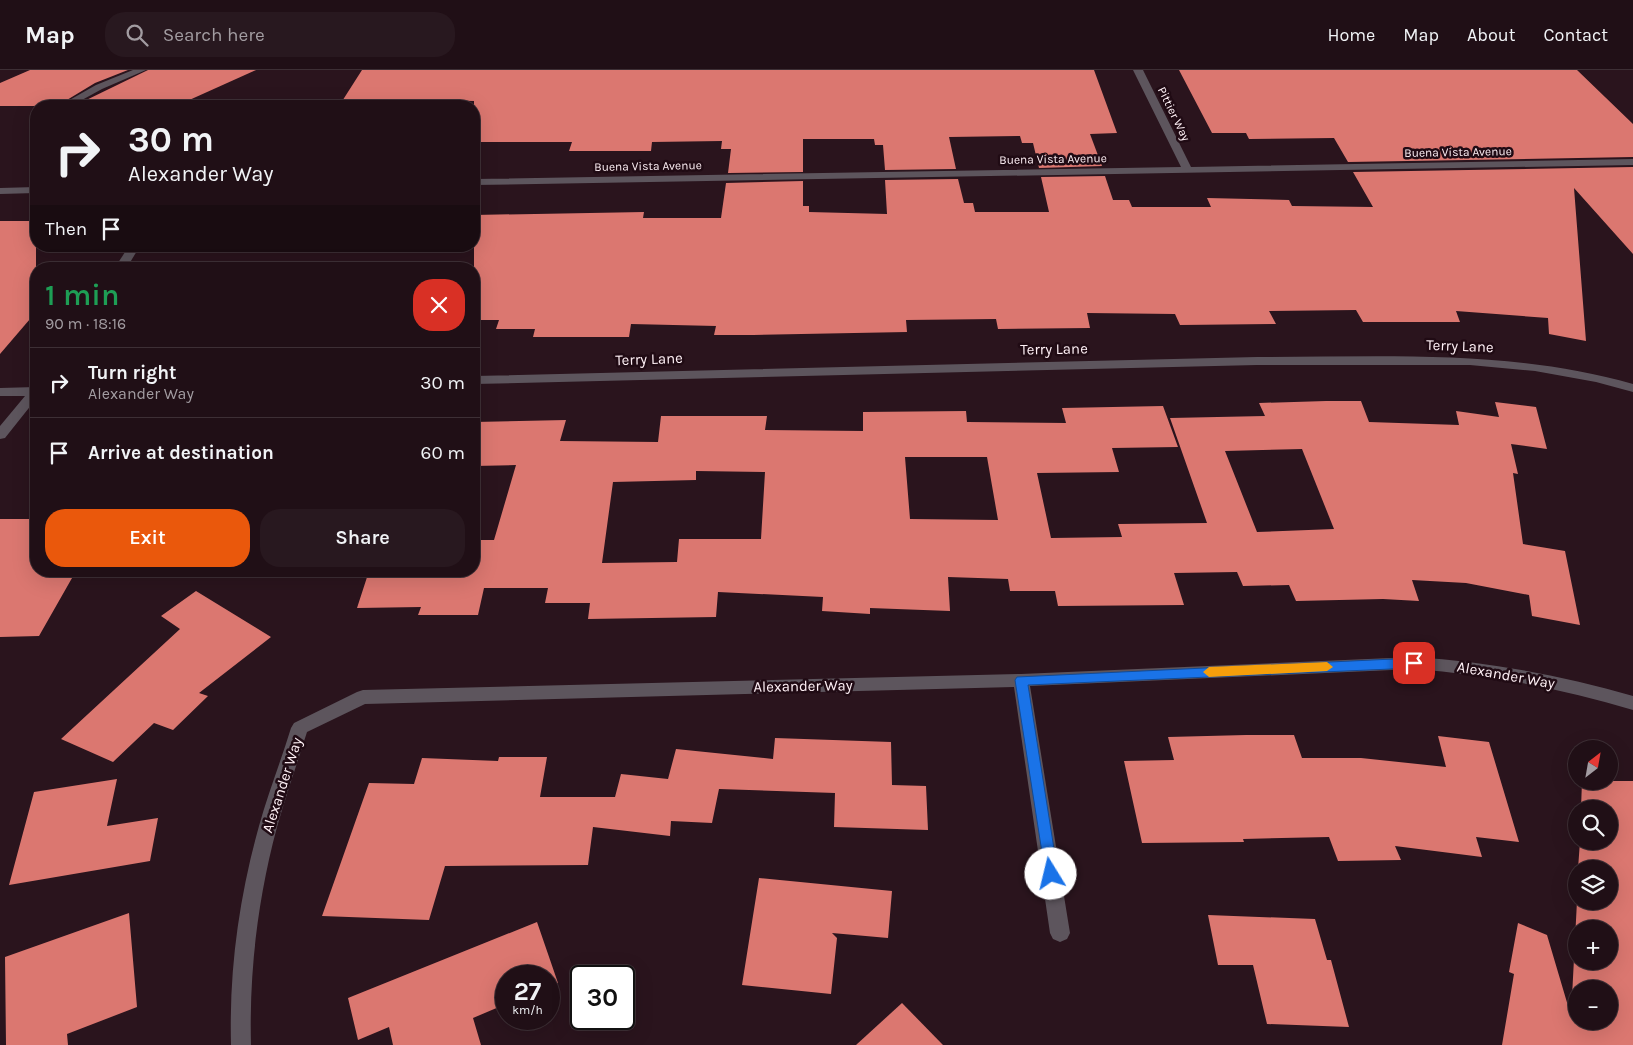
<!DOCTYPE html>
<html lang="en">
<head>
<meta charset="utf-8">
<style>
  :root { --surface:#200f16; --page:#28181f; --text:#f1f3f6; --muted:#a29ca1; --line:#3d2f35; --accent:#ea580c }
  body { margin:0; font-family:Karla,sans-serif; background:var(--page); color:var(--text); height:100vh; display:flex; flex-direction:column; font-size:19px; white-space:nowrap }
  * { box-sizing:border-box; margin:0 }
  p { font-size:16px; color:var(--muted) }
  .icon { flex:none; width:28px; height:28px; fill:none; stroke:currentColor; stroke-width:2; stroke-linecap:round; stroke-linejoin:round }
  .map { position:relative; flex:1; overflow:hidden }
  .side { position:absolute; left:30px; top:192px; width:450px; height:315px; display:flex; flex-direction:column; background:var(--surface); border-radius:20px; box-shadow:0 5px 20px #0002,0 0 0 1px var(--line) }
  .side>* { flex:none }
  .banner { position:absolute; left:30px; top:30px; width:450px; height:152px; border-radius:20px; box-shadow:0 5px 20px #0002,0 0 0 1px var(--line); background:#200f16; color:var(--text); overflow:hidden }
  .needle { width:32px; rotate:31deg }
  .buttons { position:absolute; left:1568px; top:670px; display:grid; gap:10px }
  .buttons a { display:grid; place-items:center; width:50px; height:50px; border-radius:50%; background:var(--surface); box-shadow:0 5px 20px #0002,0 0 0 1px var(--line); font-size:25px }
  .speed { position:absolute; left:495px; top:895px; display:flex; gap:10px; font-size:25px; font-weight:700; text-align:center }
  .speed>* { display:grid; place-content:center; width:65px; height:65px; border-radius:50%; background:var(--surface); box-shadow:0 5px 20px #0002,0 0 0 1px var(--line); line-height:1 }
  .speed small { font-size:12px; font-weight:400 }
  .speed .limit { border:2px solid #111; border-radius:8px; background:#fff; color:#111 }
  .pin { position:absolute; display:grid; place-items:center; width:42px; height:42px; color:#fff; margin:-21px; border-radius:10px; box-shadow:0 2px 8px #0006 }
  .me { position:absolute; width:55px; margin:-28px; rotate:351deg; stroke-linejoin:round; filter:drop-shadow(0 0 4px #0008) }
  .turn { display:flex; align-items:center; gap:18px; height:105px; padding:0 15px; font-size:22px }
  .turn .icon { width:65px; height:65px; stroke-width:2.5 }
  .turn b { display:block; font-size:35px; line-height:42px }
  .then { display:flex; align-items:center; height:48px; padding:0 15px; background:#0003; gap:10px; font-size:19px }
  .round { display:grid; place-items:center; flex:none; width:52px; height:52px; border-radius:20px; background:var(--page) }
  .summary { display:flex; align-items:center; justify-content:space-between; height:85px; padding:0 15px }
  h1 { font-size:30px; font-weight:600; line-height:38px; color:#1e9e55 }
  .button { display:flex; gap:10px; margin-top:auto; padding:10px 15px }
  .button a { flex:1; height:58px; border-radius:20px; background:var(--accent); color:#fff; font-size:20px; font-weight:600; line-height:58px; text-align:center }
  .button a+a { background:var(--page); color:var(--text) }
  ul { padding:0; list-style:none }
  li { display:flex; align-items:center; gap:15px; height:70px; padding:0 15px; border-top:1px solid var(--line) }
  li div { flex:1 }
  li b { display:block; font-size:19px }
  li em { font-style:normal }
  header { display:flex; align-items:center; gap:30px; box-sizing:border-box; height:70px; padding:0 25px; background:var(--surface); border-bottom:1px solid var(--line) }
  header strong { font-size:24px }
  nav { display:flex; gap:28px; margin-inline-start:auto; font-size:18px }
  .search { width:350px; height:45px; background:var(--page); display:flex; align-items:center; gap:12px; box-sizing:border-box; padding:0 18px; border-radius:20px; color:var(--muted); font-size:19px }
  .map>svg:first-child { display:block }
  .building { fill:#db7770; fill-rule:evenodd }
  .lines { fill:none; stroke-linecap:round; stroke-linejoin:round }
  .street { fill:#5d555d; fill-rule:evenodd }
  .route { fill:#1a73e8; stroke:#114b97 }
  .slow { fill:#f59e0b }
  .labels { text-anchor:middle; stroke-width:5; stroke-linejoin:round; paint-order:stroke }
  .far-street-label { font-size:12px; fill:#fef0f5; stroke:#200b14 }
  .street-label { font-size:15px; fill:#fef0f5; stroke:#200b14 }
</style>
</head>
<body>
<header>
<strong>Map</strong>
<div class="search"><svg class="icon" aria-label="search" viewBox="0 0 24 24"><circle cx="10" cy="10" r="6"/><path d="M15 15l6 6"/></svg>Search here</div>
<nav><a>Home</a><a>Map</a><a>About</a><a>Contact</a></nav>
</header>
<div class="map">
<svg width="1633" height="975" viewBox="0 0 1633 975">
  <rect width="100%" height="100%" fill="#2a141d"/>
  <g class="building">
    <path d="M 30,0 L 128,0 L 95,13 L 57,36 L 0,36 L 0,13 Z"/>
    <path d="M 148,0 L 256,0 L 176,36 L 74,36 Z"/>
    <path d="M 362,0 L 1094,0 L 1117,63 L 1090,64 L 1102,96 L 1039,98 L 1033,73 L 1022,73 L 1020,66 L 949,67 L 956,99 L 885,100 L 883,75 L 875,75 L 874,69 L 803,69 L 803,102 L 728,103 L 731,79 L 721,79 L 722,71 L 652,72 L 651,81 L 569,81 L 572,72 L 474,72 L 474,31 L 398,29 L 394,36 L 339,36 Z"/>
    <path d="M 1179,0 L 1577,0 L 1633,54 L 1633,87 L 1348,92 L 1334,68 L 1249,69 L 1246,63 L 1212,63 Z"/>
    <path d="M 1633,97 L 1633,184 L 1574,118 L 1586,271 L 1549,264 L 1548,248 L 1456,241 L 1460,252 L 1363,252 L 1356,240 L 1269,241 L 1276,254 L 1180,255 L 1175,244 L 1087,243 L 1090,258 L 998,259 L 996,249 L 906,250 L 907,262 L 753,265 L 714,265 L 716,256 L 631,254 L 629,267 L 533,267 L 535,259 L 496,259 L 499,250 L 474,250 L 474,145 L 644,142 L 643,148 L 721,148 L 726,113 L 803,111 L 803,136 L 809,136 L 809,142 L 887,144 L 885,110 L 958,109 L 964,133 L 973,133 L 975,142 L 1049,142 L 1041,107 L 1105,106 L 1113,130 L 1129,130 L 1132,137 L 1211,137 L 1207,128 L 1289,130 L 1292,136 L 1373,137 L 1353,102 Z"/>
    <path d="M 0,151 L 36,151 L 36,242 L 0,284 Z"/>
    <path d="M 1326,331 L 1361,331 L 1369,352 L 1459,355 L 1456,341 L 1499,347 L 1495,332 L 1536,337 L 1547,379 L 1511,374 L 1518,404 L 1513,403 L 1523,474 L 1565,481 L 1580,555 L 1532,546 L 1529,525 L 1466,513 L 1412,510 L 1419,531 L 1383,529 L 1296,531 L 1289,515 L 1243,516 L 1237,502 L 1174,503 L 1184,535 L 1058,536 L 1055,521 L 1010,521 L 1008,509 L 948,507 L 950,541 L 870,538 L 870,544 L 822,541 L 823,527 L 718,522 L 716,547 L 588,549 L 590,533 L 545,533 L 548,518 L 484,518 L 478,545 L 418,545 L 421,537 L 357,538 L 369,501 L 474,501 L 474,470 L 494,470 L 516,395 L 474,396 L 474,352 L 566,350 L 560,371 L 658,372 L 661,346 L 767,346 L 765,360 L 863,361 L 863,342 L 966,341 L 967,352 L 1066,353 L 1062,338 L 1163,336 L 1178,377 L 1112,378 L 1119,402 L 1037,403 L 1051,468 L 1122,467 L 1118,454 L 1207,453 L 1170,348 L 1265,346 L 1259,333 ZM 1302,379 L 1334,459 L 1257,462 L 1225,381 ZM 905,387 L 987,387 L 998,450 L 910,449 ZM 696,401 L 765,402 L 761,469 L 679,469 L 677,492 L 602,493 L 613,412 L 696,410 Z"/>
    <path d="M 0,449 L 36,449 L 36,501 L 76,501 L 39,566 L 0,567 Z"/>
    <path d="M 196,521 L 271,567 L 199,623 L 208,626 L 173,660 L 154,653 L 113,692 L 61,669 L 180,559 L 161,546 Z"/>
    <path d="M 1246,665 L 1294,665 L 1302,688 L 1361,688 L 1446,697 L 1438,666 L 1489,672 L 1519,772 L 1476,767 L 1482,787 L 1395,776 L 1401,790 L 1338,791 L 1329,767 L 1243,769 L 1244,772 L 1142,773 L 1124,691 L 1174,690 L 1168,667 Z"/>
    <path d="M 775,668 L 891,672 L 892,715 L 926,716 L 928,760 L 834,757 L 835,723 L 719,719 L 712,753 L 671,751 L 670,766 L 593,757 L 588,795 L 445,796 L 429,850 L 322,846 L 369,713 L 414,714 L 422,688 L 498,691 L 499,687 L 547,687 L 540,727 L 615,727 L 621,704 L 668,709 L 676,679 L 773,689 Z"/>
    <path d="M 117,709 L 107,756 L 158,748 L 150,791 L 9,815 L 34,722 Z"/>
    <path d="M 1582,711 L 1633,711 L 1633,975 L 1502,975 L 1514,904 L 1509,902 L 1518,853 L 1547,865 L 1571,946 L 1577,831 L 1609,831 L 1609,799 L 1578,799 L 1580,771 L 1609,771 L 1609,739 L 1581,739 ZM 1576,859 L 1609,859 L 1609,891 L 1576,891 ZM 1576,919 L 1609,919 L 1609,951 L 1576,951 Z"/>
    <path d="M 759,808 L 892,821 L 888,868 L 832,863 L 837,868 L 831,924 L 742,915 Z"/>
    <path d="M 129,843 L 137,937 L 67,964 L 68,975 L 6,975 L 5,887 Z"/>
    <path d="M 1208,845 L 1315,849 L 1327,890 L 1331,890 L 1349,957 L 1267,954 L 1253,895 L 1218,895 Z"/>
    <path d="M 537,852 L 558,913 L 549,917 L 549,906 L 506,906 L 506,934 L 473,948 L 481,975 L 393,975 L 389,957 L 358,970 L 348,928 Z"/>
    <path d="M 902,933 L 943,975 L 856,975 Z"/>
  </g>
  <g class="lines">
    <g class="street">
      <path d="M 133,0 L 146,0 L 102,19 L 71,36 L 59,36 L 96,15 Z"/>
      <path d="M 1133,0 L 1143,0 L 1191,97 L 1633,89 L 1633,95 L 474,115 L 474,109 L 1181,97 Z"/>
      <path d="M 36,117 L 36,123 L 0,124 L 0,118 Z"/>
      <path d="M 129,176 L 140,176 L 126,199 L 114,199 Z"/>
      <path d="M 1257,287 C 1383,287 1510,279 1633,314 L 1633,322 L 1596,312 L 1535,301 L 1470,295 L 1257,295 L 474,314 L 474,306 Z"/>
      <path d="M 36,317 L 36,329 L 5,368 L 0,369 L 0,356 L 25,326 L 0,326 L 0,318 Z"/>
      <path d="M 1414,587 C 1489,592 1561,605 1633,626 L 1633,640 C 1561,618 1489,605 1414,599 L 1030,616 L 1070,863 L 1067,869 L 1060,872 L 1053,869 L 1050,863 L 1014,617 L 365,634 L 307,662 C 297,694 286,725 277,757 C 258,828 249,901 251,975 L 231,975 C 229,900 239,828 259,756 C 268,723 281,691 291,658 L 294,653 L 357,622 L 363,620 L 1021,604 Z"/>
    </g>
  </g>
  <path class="route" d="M 1414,588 L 1420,593 L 1414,598 L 1028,615 L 1058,804 L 1056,808 L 1051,810 L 1046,808 L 1015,610 L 1017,607 Z"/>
  <path class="slow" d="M 1327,592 L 1333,597 L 1327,601 L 1209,607 L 1203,602 L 1209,597 Z"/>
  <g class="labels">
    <g class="far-street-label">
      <text transform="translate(1174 44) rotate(64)" y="4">Pittier Way</text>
      <text transform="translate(1458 82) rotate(-1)" y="4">Buena Vista Avenue</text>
      <text transform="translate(1053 89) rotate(-1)" y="4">Buena Vista Avenue</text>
      <text transform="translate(648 96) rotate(-1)" y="4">Buena Vista Avenue</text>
    </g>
    <g class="street-label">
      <text transform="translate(1460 276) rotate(2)" y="5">Terry Lane</text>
      <text transform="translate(1054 279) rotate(-1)" y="5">Terry Lane</text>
      <text transform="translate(649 289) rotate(-2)" y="5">Terry Lane</text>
      <text transform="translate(1506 605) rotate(10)" y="5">Alexander Way</text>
      <text transform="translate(803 616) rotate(-1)" y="5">Alexander Way</text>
      <text transform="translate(282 715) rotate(-72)" y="5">Alexander Way</text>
    </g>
  </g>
</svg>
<div class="buttons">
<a><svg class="needle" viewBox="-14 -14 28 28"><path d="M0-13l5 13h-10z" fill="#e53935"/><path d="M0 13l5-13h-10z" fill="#a29ca1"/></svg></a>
<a><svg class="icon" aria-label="search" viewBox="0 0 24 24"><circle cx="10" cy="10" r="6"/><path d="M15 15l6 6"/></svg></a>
<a><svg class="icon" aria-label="layers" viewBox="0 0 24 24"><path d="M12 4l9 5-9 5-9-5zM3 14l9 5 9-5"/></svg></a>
<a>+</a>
<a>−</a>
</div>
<div class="speed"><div>27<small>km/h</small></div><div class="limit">30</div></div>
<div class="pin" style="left:1414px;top:593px;background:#d93025"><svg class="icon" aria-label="arrive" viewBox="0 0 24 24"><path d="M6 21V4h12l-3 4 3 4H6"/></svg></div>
<svg class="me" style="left:1051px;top:804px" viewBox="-20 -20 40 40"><circle r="19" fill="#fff"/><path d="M0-13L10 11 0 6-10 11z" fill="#1a73e8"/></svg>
<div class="banner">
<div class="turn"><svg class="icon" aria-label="right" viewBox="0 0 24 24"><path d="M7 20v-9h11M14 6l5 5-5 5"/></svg><div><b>30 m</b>Alexander Way</div></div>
<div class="then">Then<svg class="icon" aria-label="arrive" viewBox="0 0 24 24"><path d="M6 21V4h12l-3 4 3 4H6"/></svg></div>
</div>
<section class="side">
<div class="summary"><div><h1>1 min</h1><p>90 m · 18:16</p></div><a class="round" style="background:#d93025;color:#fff"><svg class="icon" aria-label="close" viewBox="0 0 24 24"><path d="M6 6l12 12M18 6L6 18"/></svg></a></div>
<ul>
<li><svg class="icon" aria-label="right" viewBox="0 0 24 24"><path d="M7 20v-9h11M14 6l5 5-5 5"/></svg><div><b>Turn right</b><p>Alexander Way</p></div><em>30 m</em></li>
<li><svg class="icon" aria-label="arrive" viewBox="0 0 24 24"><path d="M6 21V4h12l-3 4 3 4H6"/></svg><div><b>Arrive at destination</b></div><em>60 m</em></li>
</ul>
<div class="button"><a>Exit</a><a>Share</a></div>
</section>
</div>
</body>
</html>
